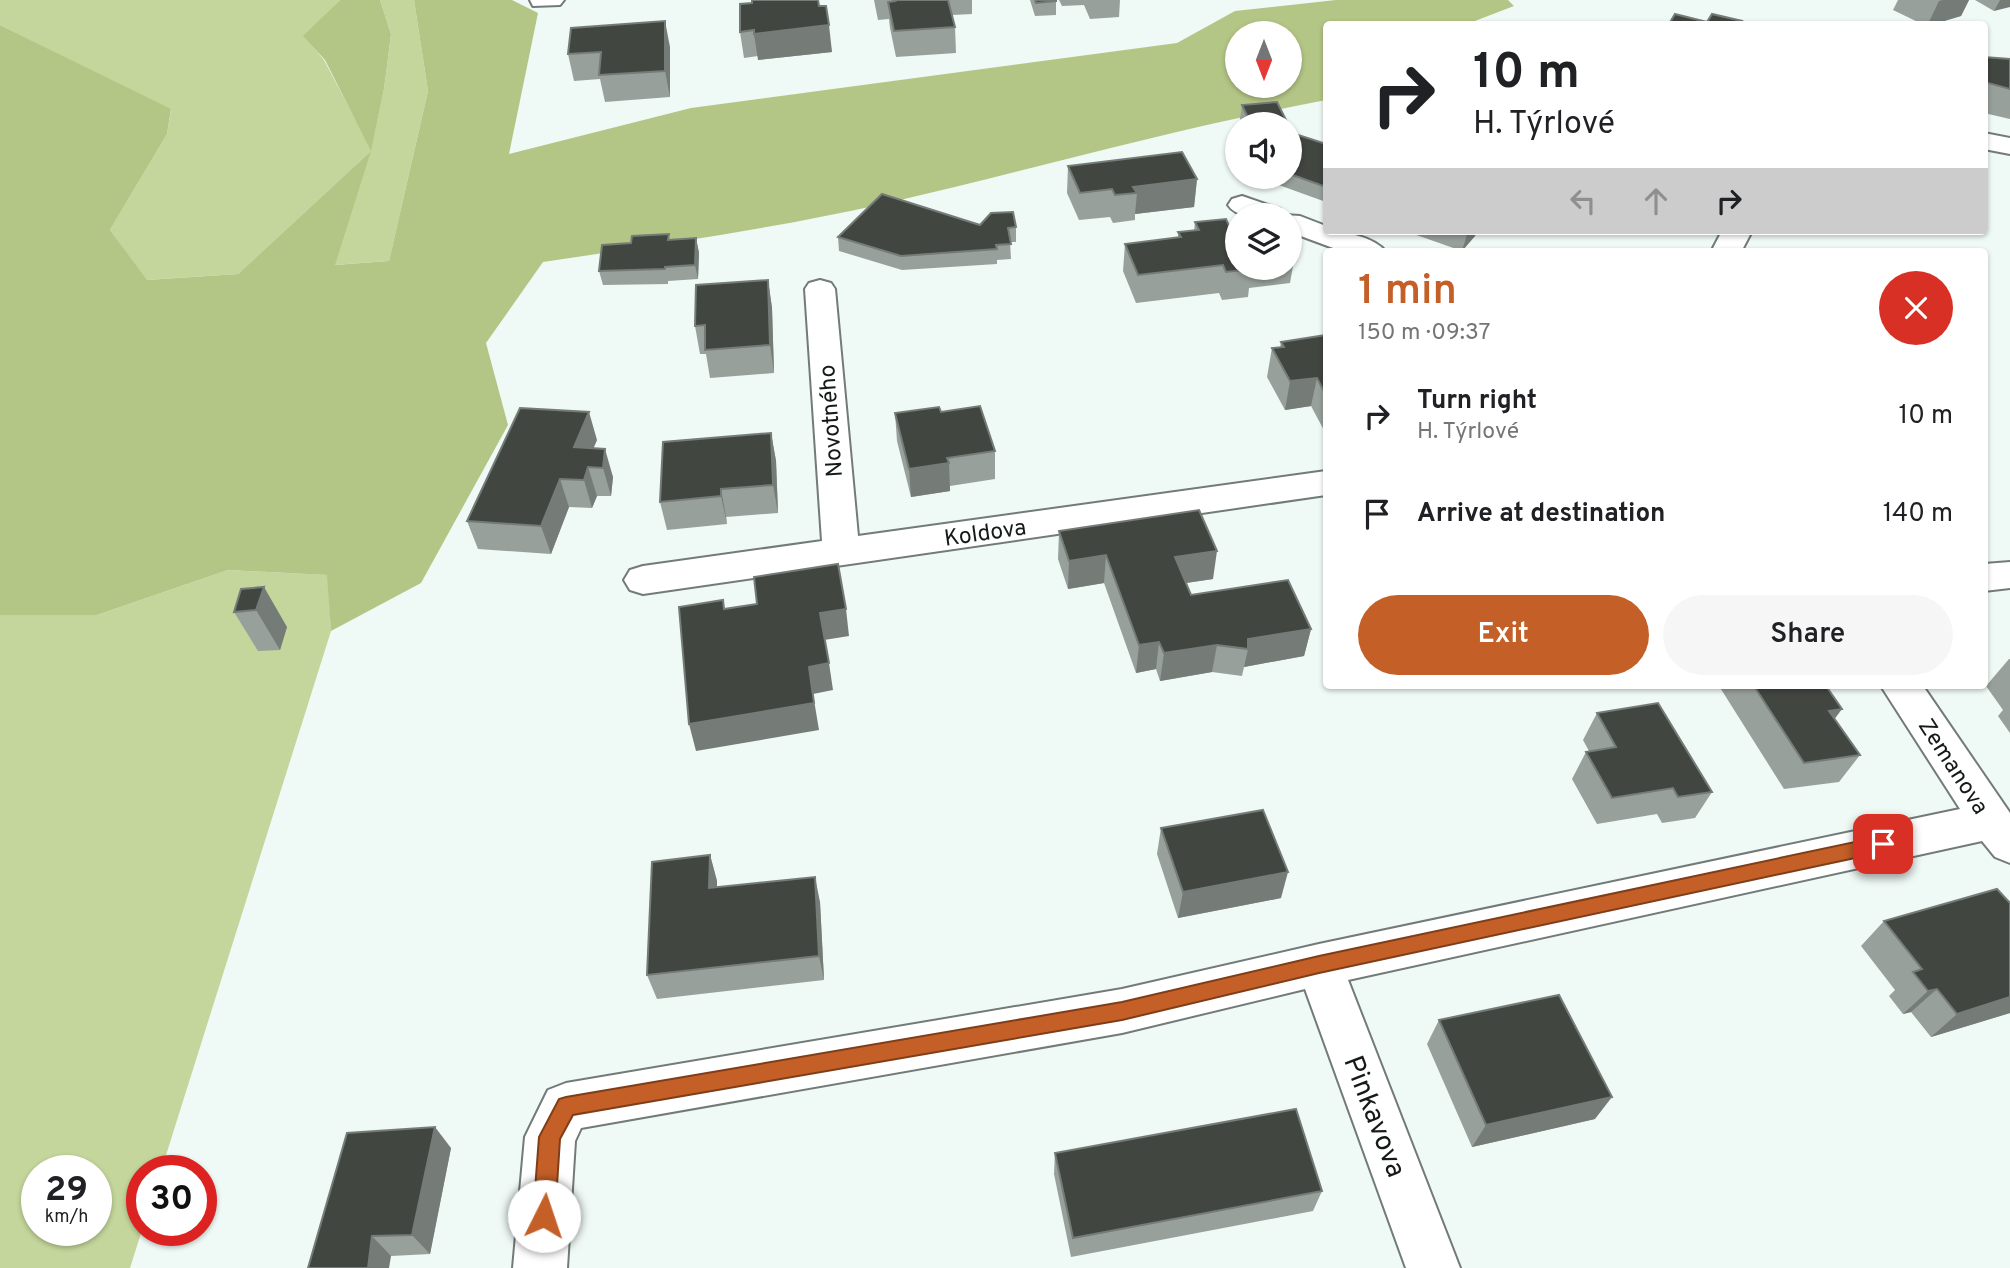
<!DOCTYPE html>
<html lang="en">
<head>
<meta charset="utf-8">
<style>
  :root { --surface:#fff; --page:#f6f6f6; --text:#202124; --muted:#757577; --accent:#c35f27 }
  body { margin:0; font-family:Overpass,sans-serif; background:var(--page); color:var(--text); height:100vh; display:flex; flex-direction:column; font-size:26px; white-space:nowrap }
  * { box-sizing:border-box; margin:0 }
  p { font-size:23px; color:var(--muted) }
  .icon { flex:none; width:38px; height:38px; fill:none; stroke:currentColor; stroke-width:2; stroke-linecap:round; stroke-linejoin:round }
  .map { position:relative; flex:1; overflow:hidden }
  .panel { position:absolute; left:1323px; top:248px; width:665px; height:441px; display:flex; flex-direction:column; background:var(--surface); border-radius:7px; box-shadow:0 2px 5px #0004 }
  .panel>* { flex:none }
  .banner { position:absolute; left:1323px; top:21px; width:665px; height:214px; border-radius:7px; box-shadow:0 2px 5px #0004; background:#fff; color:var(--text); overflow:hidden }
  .needle { width:46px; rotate:180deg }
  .fabs { position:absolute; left:1225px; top:21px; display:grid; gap:14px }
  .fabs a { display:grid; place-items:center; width:77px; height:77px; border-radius:50%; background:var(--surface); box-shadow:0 2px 5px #0004; font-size:35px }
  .speed { position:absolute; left:21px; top:1155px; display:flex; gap:14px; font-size:35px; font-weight:700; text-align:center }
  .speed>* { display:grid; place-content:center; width:91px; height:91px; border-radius:50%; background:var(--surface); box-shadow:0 2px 5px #0004; line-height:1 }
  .speed small { font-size:18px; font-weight:400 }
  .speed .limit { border:10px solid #d22; background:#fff; color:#111 }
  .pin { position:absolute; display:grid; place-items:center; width:60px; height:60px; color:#fff; margin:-30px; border-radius:14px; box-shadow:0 4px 10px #0006 }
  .me { position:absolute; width:77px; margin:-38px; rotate:4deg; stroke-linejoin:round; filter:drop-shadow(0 0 5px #0008) }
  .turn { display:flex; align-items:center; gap:24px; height:147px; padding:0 35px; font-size:32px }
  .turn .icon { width:91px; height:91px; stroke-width:2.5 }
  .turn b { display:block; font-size:49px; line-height:60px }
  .lanes { display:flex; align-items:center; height:66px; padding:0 35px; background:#0003; justify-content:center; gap:35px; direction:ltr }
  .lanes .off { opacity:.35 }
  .round { display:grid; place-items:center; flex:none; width:74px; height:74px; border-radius:37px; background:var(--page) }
  .summary { display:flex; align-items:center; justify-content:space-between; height:119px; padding:0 35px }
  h1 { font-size:42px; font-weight:600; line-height:52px; color:var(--accent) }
  .button { display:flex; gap:14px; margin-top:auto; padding:14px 35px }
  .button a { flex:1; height:80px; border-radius:42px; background:var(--accent); color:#fff; font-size:28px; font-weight:600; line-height:80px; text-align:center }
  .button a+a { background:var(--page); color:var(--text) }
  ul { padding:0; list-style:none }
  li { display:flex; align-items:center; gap:21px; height:98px; padding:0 35px }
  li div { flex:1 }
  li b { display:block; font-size:26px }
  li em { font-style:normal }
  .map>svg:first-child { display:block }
  .green { fill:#c4d69b; fill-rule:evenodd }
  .forest { fill:#b4c686; fill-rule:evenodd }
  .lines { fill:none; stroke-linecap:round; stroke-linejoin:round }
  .street-casing { stroke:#727b78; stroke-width:4 }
  .street { fill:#fff; fill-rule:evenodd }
  .wall { fill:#98a09b }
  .shaded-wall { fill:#757c77 }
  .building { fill:#414641; stroke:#757c77; stroke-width:2 }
  .route { fill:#c35f27; stroke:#7f3e19; stroke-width:2 }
  .labels { text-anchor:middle; stroke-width:7; stroke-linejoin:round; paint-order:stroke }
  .street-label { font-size:23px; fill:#151917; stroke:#fff }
  .near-street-label { font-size:28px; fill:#151917; stroke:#fff }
</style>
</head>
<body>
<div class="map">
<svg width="2010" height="1268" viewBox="0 0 2010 1268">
  <rect width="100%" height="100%" fill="#eff9f5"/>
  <g class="green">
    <path d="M 0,0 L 340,0 L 304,36 L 324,60 L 371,149 L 384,89 L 391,34 L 380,0 L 414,0 L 428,91 L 389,261 L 334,265 L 370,152 L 238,274 L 146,280 L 110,230 L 167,134 L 171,110 L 0,25 Z"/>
    <path d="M 228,570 L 328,575 L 331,631 L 161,1171 L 142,1171 L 142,1230 L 130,1268 L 0,1268 L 0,615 L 97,615 ZM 37,1171 L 96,1171 L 96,1230 L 37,1230 Z"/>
  </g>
  <path class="forest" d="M 340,0 L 380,0 L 391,34 L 384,89 L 371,151 L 335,265 L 389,261 L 428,91 L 414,0 L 512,0 L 538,13 L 509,154 L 691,108 L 1177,43 L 1235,11 L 1336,0 L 1508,0 L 1514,6 L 1467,24 L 1326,24 L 1326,100 C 1177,128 1031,170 883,204 C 771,229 657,245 543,262 L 486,343 L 508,425 L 421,583 L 331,631 L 327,575 L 228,570 L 97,615 L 0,615 L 0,25 L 171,109 L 167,134 L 110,230 L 147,280 L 238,274 L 371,151 L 325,60 L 303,36 ZM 1237,33 L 1290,33 L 1290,86 L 1237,86 Z"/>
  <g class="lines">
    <g class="street-casing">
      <g id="street">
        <path d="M 530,0 L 564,0 L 560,5 L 533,6 Z"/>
        <path d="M 1984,133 L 2010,138 L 2010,154 L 1984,149 Z"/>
        <path d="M 1242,196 L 1280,209 L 1284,215 L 1300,216 L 1326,226 L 1326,231 C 1344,231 1375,237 1386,252 L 1344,252 L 1290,232 L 1290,215 C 1271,215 1239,222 1228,205 L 1232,199 Z"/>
        <path d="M 1722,231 L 1752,231 L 1741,252 L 1711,252 Z"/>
        <path d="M 820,280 L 831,283 L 835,289 L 858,536 L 1326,471 L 1326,495 L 643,594 L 630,590 L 624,580 L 630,570 L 643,566 L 822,541 L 805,289 L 809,283 Z"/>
        <path d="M 2010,562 L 2010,588 L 1984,591 L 1984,564 Z"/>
        <path d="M 1881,686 L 1923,686 L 2010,813 L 2010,863 L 1995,857 L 1982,841 L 1348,980 L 1460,1268 L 1406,1268 L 1305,989 L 1122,1033 L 581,1128 L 575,1141 L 567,1268 L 513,1268 L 525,1137 L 548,1090 L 566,1083 L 1122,989 L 1319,944 L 1960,809 Z"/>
      </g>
    </g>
    <use href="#street" class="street"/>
  </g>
  <g class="wall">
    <path d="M 874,0 L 972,0 L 972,14 L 952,15 L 955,27 L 956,53 L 896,57 L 890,28 L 889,19 L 878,20 Z"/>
    <path d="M 1030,0 L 1056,0 L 1056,15 L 1035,16 Z"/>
    <path d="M 1059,0 L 1120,0 L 1119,17 L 1090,19 L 1084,5 L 1062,6 Z"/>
    <path d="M 1898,0 L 1969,0 L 1961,16 L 1934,24 L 1922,24 L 1893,10 Z"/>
    <path d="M 1975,0 L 2010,0 L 1994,11 Z"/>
    <path d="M 819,6 L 832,52 L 758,60 L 758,56 L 744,58 L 740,32 Z"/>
    <path d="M 670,47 L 670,97 L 605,102 L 600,79 L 574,81 L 568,54 Z"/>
    <path d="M 1984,57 L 2010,59 L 2010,119 L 1984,113 Z"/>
    <path d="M 1242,105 L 1288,124 L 1243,124 L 1240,119 Z"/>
    <path d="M 1290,127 L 1292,133 L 1326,144 L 1326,202 L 1276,184 L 1276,180 L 1266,177 L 1290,177 Z"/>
    <path d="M 1068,166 L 1197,179 L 1194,207 L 1135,214 L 1135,220 L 1113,223 L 1110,217 L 1079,220 L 1067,193 Z"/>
    <path d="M 1195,222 L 1237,268 L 1290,268 L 1290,246 L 1295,255 L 1290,283 L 1249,288 L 1248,297 L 1222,300 L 1219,293 L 1136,303 L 1123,271 L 1125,244 L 1178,238 L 1178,232 L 1194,231 Z"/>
    <path d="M 980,225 L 1016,227 L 1016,242 L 1010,242 L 1011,259 L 997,260 L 997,264 L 902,270 L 839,251 L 838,237 Z"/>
    <path d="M 1405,231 L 1477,231 L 1475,236 L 1462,251 Z"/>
    <path d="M 696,238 L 699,253 L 698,279 L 668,281 L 668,284 L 603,285 L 599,271 L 670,240 Z"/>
    <path d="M 768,280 L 772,308 L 774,373 L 710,378 L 706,354 L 700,354 L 695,326 Z"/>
    <path d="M 1326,335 L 1326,434 L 1311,406 L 1285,410 L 1267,377 L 1272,348 L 1280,348 L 1281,342 Z"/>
    <path d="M 941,412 L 995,451 L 995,479 L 950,486 L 950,491 L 911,497 L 897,441 L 895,413 Z"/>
    <path d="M 771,433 L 776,461 L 778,513 L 726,517 L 727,524 L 667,530 L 660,502 Z"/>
    <path d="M 597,440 L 593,448 L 613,477 L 611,496 L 597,496 L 592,508 L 569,507 L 551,554 L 478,549 L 467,521 Z"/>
    <path d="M 1059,531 L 1213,579 L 1186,583 L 1191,595 L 1311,629 L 1304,656 L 1244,667 L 1242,676 L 1212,672 L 1160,681 L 1156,669 L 1136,673 L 1104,583 L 1068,589 L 1058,559 Z"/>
    <path d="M 241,589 L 287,627 L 280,650 L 258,651 L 234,612 Z"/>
    <path d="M 2009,659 L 2010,659 L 2010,733 L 1998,716 L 2003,710 L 1986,686 Z"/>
    <path d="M 1719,686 L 1826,686 L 1834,719 L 1860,755 L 1839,782 L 1784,789 Z"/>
    <path d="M 1597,713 L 1712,792 L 1695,818 L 1662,823 L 1657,814 L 1597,824 L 1572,779 L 1586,752 L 1589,751 L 1583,740 Z"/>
    <path d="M 1161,828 L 1281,898 L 1178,918 L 1157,854 Z"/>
    <path d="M 710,855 L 717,881 L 717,887 L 820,902 L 824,980 L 657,999 L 647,975 Z"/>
    <path d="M 2010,903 L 2010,1013 L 1931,1037 L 1911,1012 L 1903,1014 L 1889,996 L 1895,990 L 1861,946 L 1884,921 Z"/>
    <path d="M 1439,1020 L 1595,1119 L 1472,1147 L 1427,1044 Z"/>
    <path d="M 451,1148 L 430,1254 L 391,1256 L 308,1268 Z"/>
    <path d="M 1055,1153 L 1322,1191 L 1313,1211 L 1071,1257 L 1054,1174 Z"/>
  </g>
  <g class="shaded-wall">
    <path d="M 1943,0 L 1969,0 L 1961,16 L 1934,24 L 1928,24 L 1939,1 Z"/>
    <path d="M 2000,0 L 2010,0 L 2010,7 L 1994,11 Z"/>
    <path d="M 665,21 L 670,47 L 670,97 L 665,71 Z"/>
    <path d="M 829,25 L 832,52 L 758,60 L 754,34 Z"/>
    <path d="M 1197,179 L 1194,207 L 1135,214 L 1137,193 L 1133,187 Z"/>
    <path d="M 1468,231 L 1477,231 L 1475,236 L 1462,251 Z"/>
    <path d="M 696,238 L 699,253 L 698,279 L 695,265 Z"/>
    <path d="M 768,280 L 772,308 L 774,373 L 770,345 Z"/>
    <path d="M 1317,378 L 1311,406 L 1285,410 L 1290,381 Z"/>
    <path d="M 589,412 L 597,440 L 582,475 L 574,447 Z"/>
    <path d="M 771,433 L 776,461 L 778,513 L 773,485 Z"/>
    <path d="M 605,449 L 613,477 L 611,496 L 603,468 Z"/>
    <path d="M 949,463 L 950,491 L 911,497 L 909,469 Z"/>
    <path d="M 588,467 L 597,496 L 592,508 L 584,480 Z"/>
    <path d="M 560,479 L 569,507 L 551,554 L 541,526 Z"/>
    <path d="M 721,489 L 726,517 L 727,524 L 721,496 Z"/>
    <path d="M 1217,551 L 1213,579 L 1172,585 L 1175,557 Z"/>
    <path d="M 1106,555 L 1104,583 L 1068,589 L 1069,561 Z"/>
    <path d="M 264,587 L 287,627 L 280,650 L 256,610 Z"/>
    <path d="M 846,609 L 849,636 L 824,640 L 820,613 Z"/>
    <path d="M 1311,629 L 1304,656 L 1244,667 L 1248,649 L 1248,639 Z"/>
    <path d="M 1159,642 L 1156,669 L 1136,673 L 1139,645 Z"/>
    <path d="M 1217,645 L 1212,672 L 1160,681 L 1164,653 Z"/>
    <path d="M 829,663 L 833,690 L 813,694 L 819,730 L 696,751 L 689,724 L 809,667 Z"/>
    <path d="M 1842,709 L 1822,736 L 1829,711 Z"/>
    <path d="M 710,855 L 717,881 L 717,913 L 709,888 Z"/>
    <path d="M 1288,872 L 1281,898 L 1178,918 L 1183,892 Z"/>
    <path d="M 815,877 L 820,902 L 824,980 L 819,956 Z"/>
    <path d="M 1937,989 L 1911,1012 L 1903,1014 L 1928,991 Z"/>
    <path d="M 2010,997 L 2010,1013 L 1931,1037 L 1957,1014 Z"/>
    <path d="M 1612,1097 L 1595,1119 L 1472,1147 L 1486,1125 Z"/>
    <path d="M 435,1127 L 451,1148 L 430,1254 L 412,1235 Z"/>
    <path d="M 372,1236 L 391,1256 L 389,1268 L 368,1268 Z"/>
  </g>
  <g class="building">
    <path d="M 752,0 L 818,0 L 819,6 L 826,6 L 829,25 L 754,34 L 754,30 L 740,32 L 740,4 L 752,3 Z"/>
    <path d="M 894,0 L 948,0 L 955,27 L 894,31 L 888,2 L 895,1 Z"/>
    <path d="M 1035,0 L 1056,0 L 1056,1 L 1036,3 Z"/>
    <path d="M 1675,14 L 1707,22 L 1712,14 L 1742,21 L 1740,24 L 1669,24 Z"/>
    <path d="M 665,21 L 665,71 L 599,75 L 601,52 L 568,54 L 571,28 Z"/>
    <path d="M 1984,57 L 2010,59 L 2010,89 L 1988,83 L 1984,77 Z"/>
    <path d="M 1277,102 L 1288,124 L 1251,124 L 1242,105 Z"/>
    <path d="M 1290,127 L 1292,133 L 1326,144 L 1326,187 L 1290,174 Z"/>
    <path d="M 1182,152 L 1197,179 L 1133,187 L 1137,193 L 1115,195 L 1112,189 L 1080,193 L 1068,166 Z"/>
    <path d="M 882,194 L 980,225 L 991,213 L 1013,212 L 1016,227 L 1008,228 L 1011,244 L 996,245 L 997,249 L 901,256 L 838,237 Z"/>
    <path d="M 1226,219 L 1230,228 L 1237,227 L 1237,268 L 1251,268 L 1252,269 L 1226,272 L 1223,265 L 1138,275 L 1125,244 L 1181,237 L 1178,232 L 1199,230 L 1195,222 Z"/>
    <path d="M 669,234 L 668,240 L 696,238 L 695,265 L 665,267 L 665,269 L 599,271 L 602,245 L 631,243 L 632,236 Z"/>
    <path d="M 1290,246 L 1295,255 L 1290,256 Z"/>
    <path d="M 768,280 L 770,345 L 705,350 L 705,325 L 695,326 L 696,285 Z"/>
    <path d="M 1326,335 L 1326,395 L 1317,378 L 1290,381 L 1272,348 L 1284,347 L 1281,342 Z"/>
    <path d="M 980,406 L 995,451 L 947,458 L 949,463 L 909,469 L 895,413 L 939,407 L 941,412 Z"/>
    <path d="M 520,408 L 589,412 L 574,447 L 605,449 L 603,468 L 588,467 L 584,480 L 560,479 L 541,526 L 467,521 Z"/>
    <path d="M 771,433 L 773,485 L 721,489 L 721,496 L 660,502 L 663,442 Z"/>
    <path d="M 1199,510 L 1217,551 L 1175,557 L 1191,595 L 1288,580 L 1311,629 L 1248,639 L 1248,649 L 1217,645 L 1164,653 L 1159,642 L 1139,645 L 1106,555 L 1069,561 L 1059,531 Z"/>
    <path d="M 838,564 L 846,609 L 820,613 L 829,663 L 809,667 L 814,703 L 689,724 L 679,607 L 723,600 L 724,609 L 757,604 L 754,577 Z"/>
    <path d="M 264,587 L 256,610 L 234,612 L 241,589 Z"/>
    <path d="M 1754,686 L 1826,686 L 1842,709 L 1829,711 L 1860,755 L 1804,763 Z"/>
    <path d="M 1658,703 L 1712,792 L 1678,797 L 1673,788 L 1612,798 L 1586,752 L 1616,747 L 1597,713 Z"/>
    <path d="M 1263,810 L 1288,872 L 1183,892 L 1161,828 Z"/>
    <path d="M 710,855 L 709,888 L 815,877 L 819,956 L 647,975 L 652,862 Z"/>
    <path d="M 1997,889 L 2010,903 L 2010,997 L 1957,1014 L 1937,989 L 1928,991 L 1913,972 L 1922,969 L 1884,921 Z"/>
    <path d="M 1559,995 L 1612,1097 L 1486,1125 L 1439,1020 Z"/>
    <path d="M 1296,1109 L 1322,1191 L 1073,1238 L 1055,1153 Z"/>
    <path d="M 435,1127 L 412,1235 L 372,1236 L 368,1268 L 308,1268 L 347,1133 Z"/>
  </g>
  <path class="route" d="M 1883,836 L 1892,844 L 1883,852 L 1319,973 L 1122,1020 L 573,1115 L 560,1139 L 555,1216 L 552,1223 L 544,1227 L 536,1223 L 533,1216 L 539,1137 L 559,1099 L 566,1097 L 1122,1002 L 1319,956 Z"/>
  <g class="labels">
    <g class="street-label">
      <text transform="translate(830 421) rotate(-94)" y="8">Novotného</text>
      <text transform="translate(985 532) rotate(-8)" y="8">Koldova</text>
      <text transform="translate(1954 766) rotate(57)" y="8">Zemanova</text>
    </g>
    <g class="near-street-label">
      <text transform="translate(1376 1116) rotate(69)" y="10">Pinkavova</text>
    </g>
  </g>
</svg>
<div class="fabs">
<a><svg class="needle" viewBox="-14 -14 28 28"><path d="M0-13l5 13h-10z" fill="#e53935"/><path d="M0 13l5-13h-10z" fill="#757577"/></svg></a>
<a><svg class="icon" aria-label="sound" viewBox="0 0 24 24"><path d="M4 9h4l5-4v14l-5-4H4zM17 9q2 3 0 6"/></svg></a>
<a><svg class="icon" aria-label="layers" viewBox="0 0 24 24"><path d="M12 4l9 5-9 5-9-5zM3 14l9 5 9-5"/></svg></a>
</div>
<div class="speed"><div>29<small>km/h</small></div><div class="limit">30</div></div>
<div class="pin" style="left:1883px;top:844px;background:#d93025"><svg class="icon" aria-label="arrive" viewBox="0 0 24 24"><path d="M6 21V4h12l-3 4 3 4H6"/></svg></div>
<svg class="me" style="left:544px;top:1216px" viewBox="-20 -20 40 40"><circle r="19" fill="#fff"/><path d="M0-13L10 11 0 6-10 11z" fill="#c35f27"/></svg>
<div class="banner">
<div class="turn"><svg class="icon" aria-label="right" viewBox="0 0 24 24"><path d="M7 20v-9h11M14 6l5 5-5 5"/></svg><div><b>10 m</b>H. Týrlové</div></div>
<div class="lanes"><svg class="icon off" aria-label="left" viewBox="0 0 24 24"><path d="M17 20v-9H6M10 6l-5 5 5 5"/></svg><svg class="icon off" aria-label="ahead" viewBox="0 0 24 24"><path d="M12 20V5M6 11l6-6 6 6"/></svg><svg class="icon" aria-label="right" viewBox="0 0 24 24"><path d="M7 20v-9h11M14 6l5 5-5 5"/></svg></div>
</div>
<section class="panel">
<div class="summary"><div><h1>1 min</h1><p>150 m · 09:37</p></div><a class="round" style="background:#d93025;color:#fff"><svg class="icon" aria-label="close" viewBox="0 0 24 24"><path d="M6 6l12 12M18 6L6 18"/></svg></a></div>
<ul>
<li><svg class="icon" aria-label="right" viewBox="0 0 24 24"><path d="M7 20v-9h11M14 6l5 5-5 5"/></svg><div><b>Turn right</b><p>H. Týrlové</p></div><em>10 m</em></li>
<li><svg class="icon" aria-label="arrive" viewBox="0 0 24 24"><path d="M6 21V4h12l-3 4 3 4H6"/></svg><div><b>Arrive at destination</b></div><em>140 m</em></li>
</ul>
<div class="button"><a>Exit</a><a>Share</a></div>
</section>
</div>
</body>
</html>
